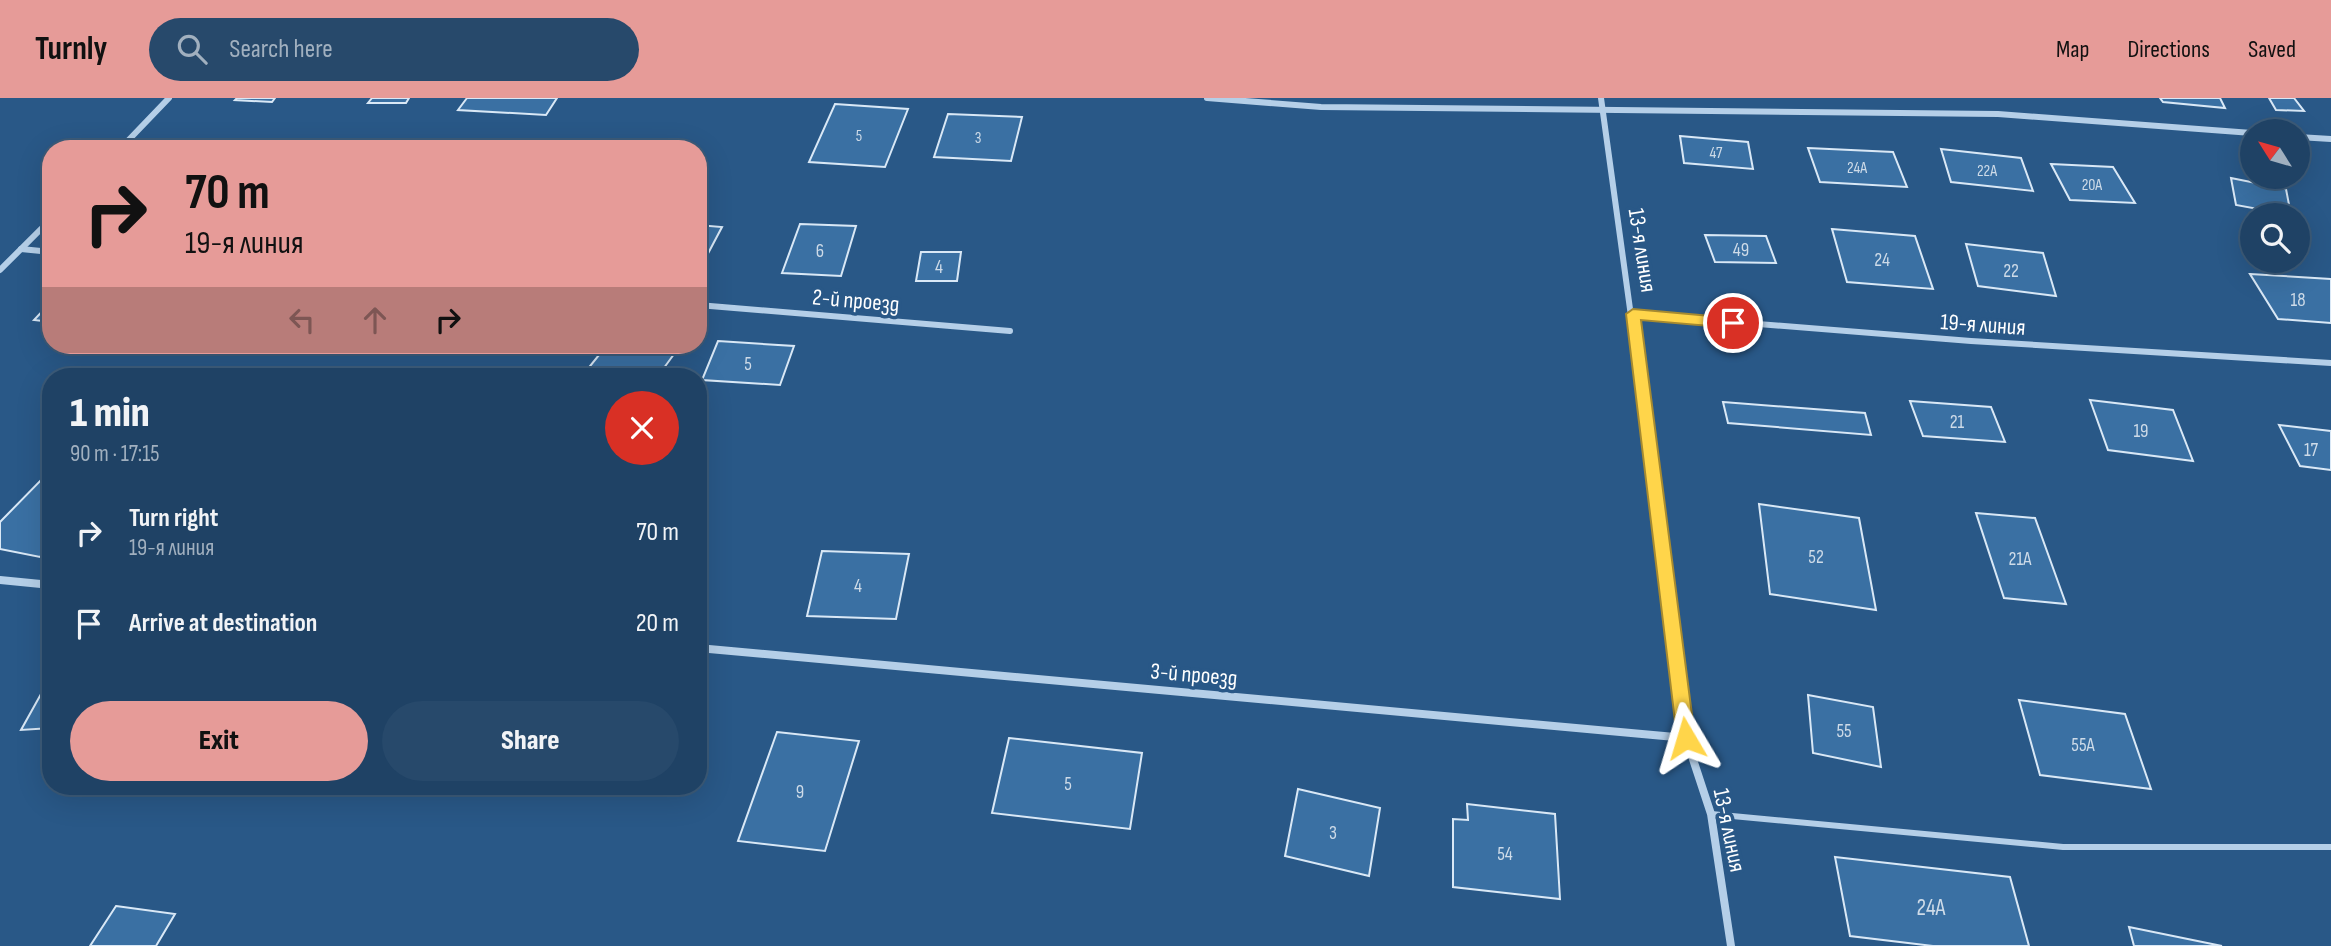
<!DOCTYPE html>
<html lang="en">
<head>
<meta charset="utf-8">
<style>
  :root { --surface:#1f4265; --page:#27496b; --text:#f1f3f6; --muted:#a1b0bf; --line:#3c5b79; --accent:#e69b98 }
  body { margin:0; font-family:"Sofia Sans Condensed",sans-serif; background:var(--page); color:var(--text); height:100vh; display:flex; flex-direction:column; font-size:26px; white-space:nowrap }
  * { box-sizing:border-box; margin:0 }
  p { font-size:23px; color:var(--muted) }
  .icon { flex:none; width:38px; height:38px; fill:none; stroke:currentColor; stroke-width:2; stroke-linecap:round; stroke-linejoin:round }
  .map { position:relative; flex:1; overflow:hidden }
  .drawer { position:absolute; left:42px; top:270px; width:665px; height:427px; display:flex; flex-direction:column; background:var(--surface); border-radius:28px; box-shadow:0 7px 28px #0002,0 0 0 2px var(--line) }
  .drawer>* { flex:none }
  .guide { position:absolute; left:42px; top:42px; width:665px; height:214px; border-radius:28px; box-shadow:0 7px 28px #0002,0 0 0 2px var(--line); background:#e69b98; color:#111; overflow:hidden }
  .needle { width:46px; rotate:307deg }
  .buttons { position:absolute; left:2240px; top:21px; display:grid; gap:14px }
  .buttons a { display:grid; place-items:center; width:70px; height:70px; border-radius:50%; background:var(--surface); box-shadow:0 7px 28px #0002,0 0 0 2px var(--line); font-size:35px }
  .pin { position:absolute; display:grid; place-items:center; width:60px; height:60px; color:#fff; margin:-30px; border:4px solid #fff; border-radius:50%; box-shadow:0 2px 7px #0007 }
  .me { position:absolute; width:77px; margin:-38px; rotate:353deg; stroke-linejoin:round; filter:drop-shadow(0 0 5px #0008) }
  .turn { display:flex; align-items:center; gap:24px; height:147px; padding:0 28px; font-size:32px }
  .turn .icon { width:91px; height:91px; stroke-width:2.5 }
  .turn b { display:block; font-size:49px; line-height:60px }
  .lanes { display:flex; align-items:center; height:66px; padding:0 28px; background:#0003; justify-content:center; gap:35px; direction:ltr }
  .lanes .off { opacity:.35 }
  .round { display:grid; place-items:center; flex:none; width:74px; height:74px; border-radius:37px; background:var(--page) }
  .headline { display:flex; align-items:center; justify-content:space-between; height:119px; padding:0 28px }
  h1 { font-size:42px; font-weight:800; line-height:52px }
  .action { display:flex; gap:14px; margin-top:auto; padding:14px 28px }
  .action a { flex:1; height:80px; border-radius:42px; background:var(--accent); color:#111; font-size:28px; font-weight:800; line-height:80px; text-align:center }
  .action a+a { background:var(--page); color:var(--text) }
  ul { padding:0; list-style:none }
  li { display:flex; align-items:center; gap:21px; height:91px; padding:0 28px }
  li div { flex:1 }
  li b { display:block; font-size:26px }
  li em { font-style:normal }
  header { display:flex; align-items:center; gap:42px; box-sizing:border-box; height:98px; padding:0 35px; background:var(--accent); color:#111 }
  header strong { font-size:33px }
  nav { display:flex; gap:38px; margin-inline-start:auto; font-size:24px }
  .search { width:490px; height:63px; background:var(--page); display:flex; align-items:center; gap:18px; box-sizing:border-box; padding:0 24px; border-radius:38px; color:var(--muted); font-size:26px }
  .map>svg:first-child { display:block }
  .building { fill:#3a70a3; stroke:#d9e8f6; stroke-width:2 }
  .lines { fill:none; stroke-linecap:round; stroke-linejoin:round }
  .lane { stroke:#b5cfe8; stroke-width:6 }
  .street-far1 { stroke:#b5cfe8; stroke-width:6 }
  .street { stroke:#b5cfe8; stroke-width:8 }
  .route { fill:#ffd54a; stroke:#a68a30; stroke-width:2 }
  .labels { text-anchor:middle; stroke-width:7; stroke-linejoin:round; paint-order:stroke }
  .far-number-label { font-size:16px; fill:#cedbe8 }
  .number-label { font-size:19px; fill:#cedbe8 }
  .street-label { font-size:23px; fill:#fff; stroke:#295887 }
  .near-number-label { font-size:23px; fill:#cedbe8 }
</style>
</head>
<body>
<header>
<strong>Turnly</strong>
<div class="search"><svg class="icon" aria-label="search" viewBox="0 0 24 24"><circle cx="10" cy="10" r="6"/><path d="M15 15l6 6"/></svg>Search here</div>
<nav><a>Map</a><a>Directions</a><a>Saved</a></nav>
</header>
<div class="map">
<svg width="2331" height="848" viewBox="0 0 2331 848">
  <rect width="100%" height="100%" fill="#295887"/>
  <g class="building">
    <path d="M 237,0 L 275,0 L 272,4 L 235,2 Z"/>
    <path d="M 372,0 L 409,0 L 406,5 L 368,5 Z"/>
    <path d="M 467,0 L 557,0 L 546,17 L 458,12 Z"/>
    <path d="M 2160,0 L 2220,0 L 2225,10 L 2163,4 Z"/>
    <path d="M 2269,0 L 2294,0 L 2304,13 L 2276,12 Z"/>
    <path d="M 835,6 L 908,11 L 885,69 L 809,64 Z"/>
    <path d="M 948,16 L 1022,19 L 1011,63 L 934,59 Z"/>
    <path d="M 1680,38 L 1748,44 L 1753,71 L 1684,65 Z"/>
    <path d="M 1808,50 L 1893,54 L 1907,89 L 1820,84 Z"/>
    <path d="M 1941,51 L 2021,60 L 2033,93 L 1951,84 Z"/>
    <path d="M 2051,66 L 2113,69 L 2135,105 L 2070,102 Z"/>
    <path d="M 2231,80 L 2286,91 L 2291,117 L 2236,107 Z"/>
    <path d="M 800,126 L 856,128 L 841,178 L 782,175 Z"/>
    <path d="M 698,127 L 722,129 L 703,165 L 698,165 Z"/>
    <path d="M 1832,131 L 1915,138 L 1933,191 L 1847,184 Z"/>
    <path d="M 1705,137 L 1766,138 L 1776,165 L 1715,164 Z"/>
    <path d="M 1966,146 L 2043,155 L 2056,198 L 1978,188 Z"/>
    <path d="M 921,154 L 961,154 L 957,183 L 916,183 Z"/>
    <path d="M 2250,176 L 2331,181 L 2331,225 L 2278,221 Z"/>
    <path d="M 51,204 L 51,224 L 34,222 Z"/>
    <path d="M 718,243 L 794,248 L 780,287 L 702,282 Z"/>
    <path d="M 607,247 L 653,247 L 677,252 L 658,278 L 582,278 Z"/>
    <path d="M 2090,302 L 2173,312 L 2193,363 L 2108,352 Z"/>
    <path d="M 1910,303 L 1991,309 L 2005,344 L 1923,338 Z"/>
    <path d="M 1723,304 L 1865,315 L 1871,337 L 1728,325 Z"/>
    <path d="M 2279,327 L 2331,333 L 2331,372 L 2300,368 Z"/>
    <path d="M 45,378 L 51,379 L 51,447 L 40,459 L 0,451 L 0,424 Z"/>
    <path d="M 1759,406 L 1859,420 L 1876,512 L 1770,496 Z"/>
    <path d="M 1976,415 L 2035,420 L 2066,506 L 2004,500 Z"/>
    <path d="M 822,453 L 909,456 L 896,521 L 807,518 Z"/>
    <path d="M 51,578 L 51,630 L 21,632 Z"/>
    <path d="M 1808,597 L 1873,609 L 1881,669 L 1813,655 Z"/>
    <path d="M 2019,602 L 2125,616 L 2151,691 L 2040,677 Z"/>
    <path d="M 777,634 L 859,643 L 825,753 L 738,743 Z"/>
    <path d="M 1009,640 L 1142,655 L 1130,731 L 992,715 Z"/>
    <path d="M 388,688 L 436,688 L 434,693 Z"/>
    <path d="M 1298,691 L 1380,710 L 1369,778 L 1285,758 Z"/>
    <path d="M 1467,706 L 1555,716 L 1560,801 L 1453,789 L 1453,721 L 1468,722 Z"/>
    <path d="M 1835,759 L 2010,779 L 2029,848 L 1933,848 L 1850,838 Z"/>
    <path d="M 116,808 L 175,816 L 156,848 L 90,848 Z"/>
    <path d="M 2129,829 L 2222,848 L 2134,848 Z"/>
  </g>
  <g class="lines">
    <path class="lane" d="M 1711,716 L 2063,749 L 2331,749"/>
    <g class="street-far1">
      <path d="M 1207,0 L 1321,9 L 1998,16 L 2252,35"/>
      <path d="M 1601,0 L 1652,371"/>
      <path d="M 2298,39 L 2331,41"/>
      <path d="M 120,51 L 169,0"/>
      <path d="M 21,151 L 51,154"/>
      <path d="M 0,172 L 51,121"/>
      <path d="M 698,207 L 1010,233"/>
      <path d="M 1633,216 L 1971,243 L 2331,265"/>
    </g>
    <g class="street">
      <path d="M 1652,369 L 1686,640 L 1711,716 L 1731,848"/>
      <path d="M 0,482 L 51,487"/>
      <path d="M 698,550 L 1686,640"/>
    </g>
  </g>
  <path class="route" d="M 1633,211 L 1733,220 L 1740,225 L 1733,230 L 1641,222 L 1695,640 L 1692,645 L 1686,648 L 1680,645 L 1677,640 L 1626,216 Z"/>
  <g class="labels">
    <g class="far-number-label">
      <text x="859" y="43">5</text>
      <text x="978" y="45">3</text>
      <text x="1716" y="60">47</text>
      <text x="1857" y="75">24А</text>
      <text x="1987" y="78">22А</text>
      <text x="2092" y="92">20А</text>
    </g>
    <g class="number-label">
      <text x="1741" y="158">49</text>
      <text x="820" y="159">6</text>
      <text x="1882" y="168">24</text>
      <text x="939" y="175">4</text>
      <text x="2011" y="179">22</text>
      <text x="2298" y="208">18</text>
      <text x="748" y="272">5</text>
      <text x="1957" y="330">21</text>
      <text x="2141" y="339">19</text>
      <text x="2311" y="358">17</text>
      <text x="1816" y="465">52</text>
      <text x="2020" y="467">21А</text>
      <text x="858" y="494">4</text>
      <text x="1844" y="639">55</text>
      <text x="2083" y="653">55А</text>
      <text x="1068" y="692">5</text>
      <text x="800" y="700">9</text>
      <text x="1333" y="741">3</text>
      <text x="1505" y="762">54</text>
    </g>
    <g class="street-label">
      <text transform="translate(1643 152) rotate(81)" y="8">13-я линия</text>
      <text transform="translate(856 202) rotate(5)" y="8">2-й проезд</text>
      <text transform="translate(1983 226) rotate(4)" y="8">19-я линия</text>
      <text transform="translate(1194 576) rotate(5)" y="8">3-й проезд</text>
      <text transform="translate(1730 732) rotate(78)" y="8">13-я линия</text>
    </g>
    <g class="near-number-label">
      <text x="1931" y="817">24А</text>
    </g>
  </g>
</svg>
<div class="buttons">
<a><svg class="needle" viewBox="-14 -14 28 28"><path d="M0-13l5 13h-10z" fill="#e53935"/><path d="M0 13l5-13h-10z" fill="#a1b0bf"/></svg></a>
<a><svg class="icon" aria-label="search" viewBox="0 0 24 24"><circle cx="10" cy="10" r="6"/><path d="M15 15l6 6"/></svg></a>
</div>
<div class="pin" style="left:1733px;top:225px;background:#d93025"><svg class="icon" aria-label="arrive" viewBox="0 0 24 24"><path d="M6 21V4h12l-3 4 3 4H6"/></svg></div>
<svg class="me" style="left:1686px;top:640px" viewBox="-20 -20 40 40"><path d="M0-17L14 15 0 8-14 15z" fill="#ffd54a" stroke="#fff" stroke-width="4"/></svg>
<div class="guide">
<div class="turn"><svg class="icon" aria-label="right" viewBox="0 0 24 24"><path d="M7 20v-9h11M14 6l5 5-5 5"/></svg><div><b>70 m</b>19-я линия</div></div>
<div class="lanes"><svg class="icon off" aria-label="left" viewBox="0 0 24 24"><path d="M17 20v-9H6M10 6l-5 5 5 5"/></svg><svg class="icon off" aria-label="ahead" viewBox="0 0 24 24"><path d="M12 20V5M6 11l6-6 6 6"/></svg><svg class="icon" aria-label="right" viewBox="0 0 24 24"><path d="M7 20v-9h11M14 6l5 5-5 5"/></svg></div>
</div>
<section class="drawer">
<div class="headline"><div><h1>1 min</h1><p>90 m · 17:15</p></div><a class="round" style="background:#d93025;color:#fff"><svg class="icon" aria-label="close" viewBox="0 0 24 24"><path d="M6 6l12 12M18 6L6 18"/></svg></a></div>
<ul>
<li><svg class="icon" aria-label="right" viewBox="0 0 24 24"><path d="M7 20v-9h11M14 6l5 5-5 5"/></svg><div><b>Turn right</b><p>19-я линия</p></div><em>70 m</em></li>
<li><svg class="icon" aria-label="arrive" viewBox="0 0 24 24"><path d="M6 21V4h12l-3 4 3 4H6"/></svg><div><b>Arrive at destination</b></div><em>20 m</em></li>
</ul>
<div class="action"><a>Exit</a><a>Share</a></div>
</section>
</div>
</body>
</html>
